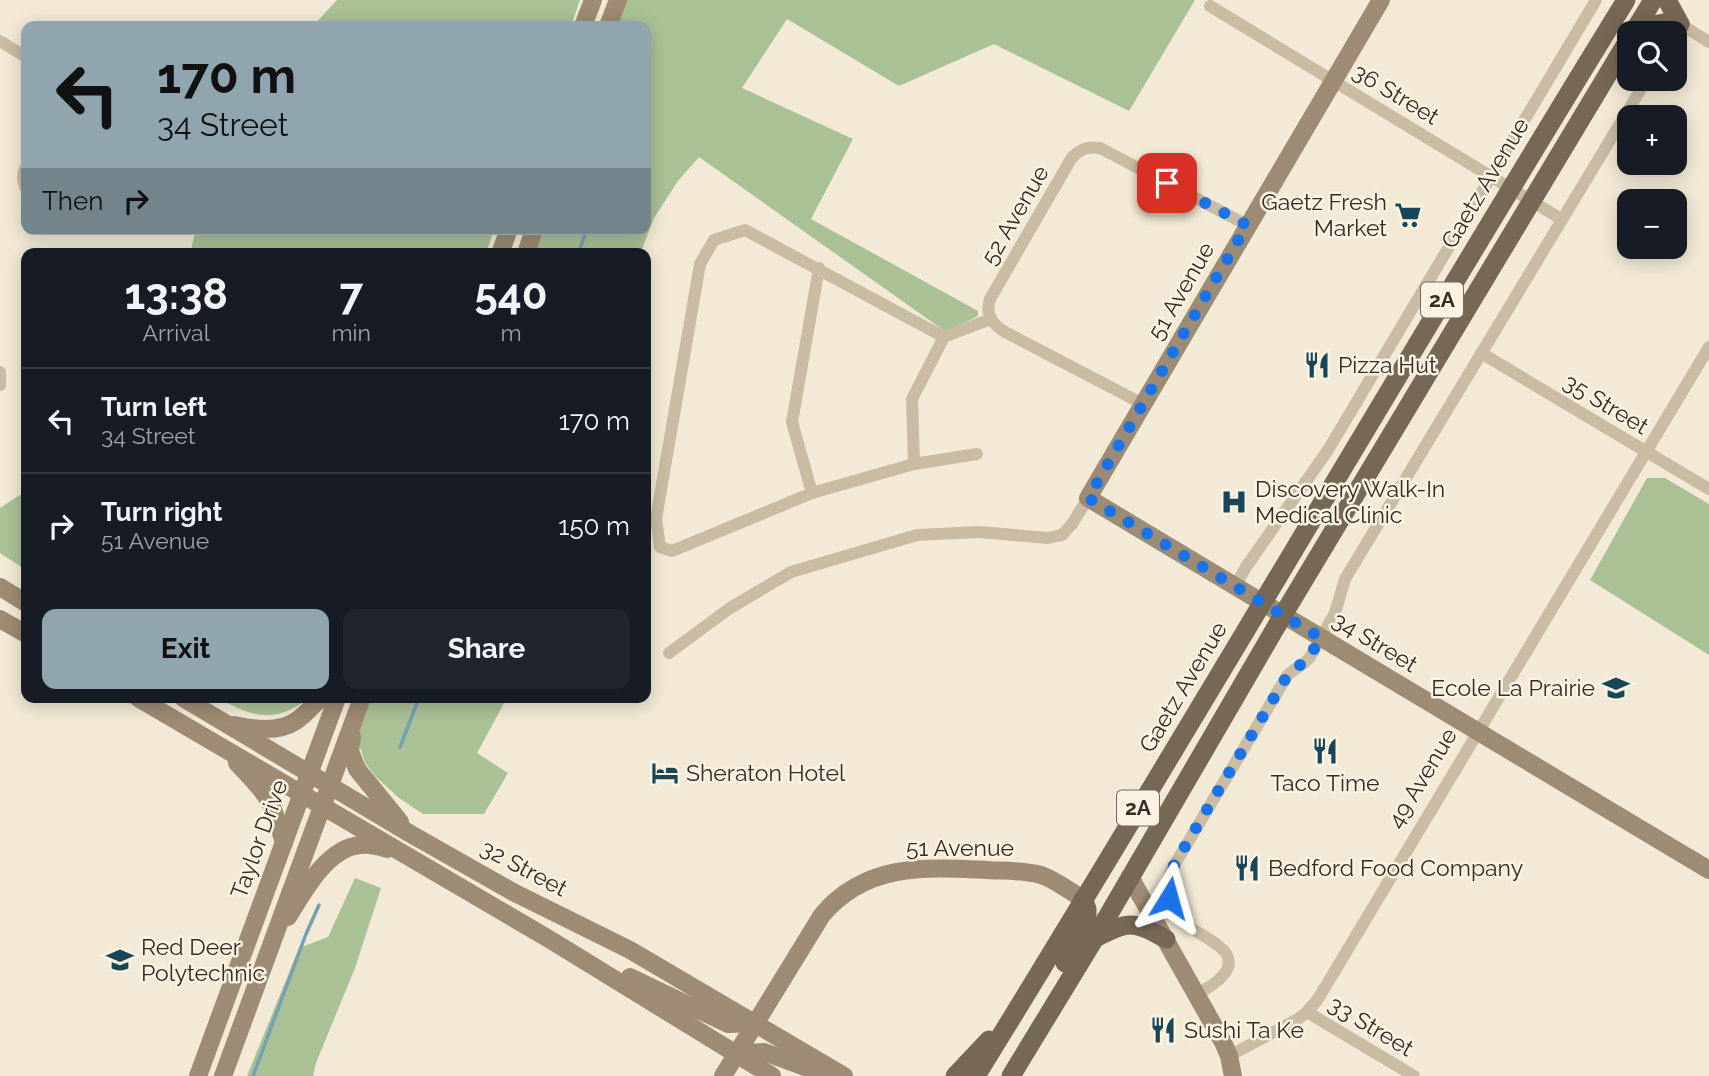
<!DOCTYPE html>
<html lang="en">
<head>
<meta charset="utf-8">
<style>
  :root { --surface:#171b24; --page:#20242c; --text:#f1f3f6; --muted:#9ea1a6; --line:#363941; --accent:#90a5ae }
  body { margin:0; font-family:Raleway,sans-serif; background:var(--page); color:var(--text); height:100vh; display:flex; flex-direction:column; font-size:26px; white-space:nowrap }
  * { box-sizing:border-box; margin:0 }
  p { font-size:23px; color:var(--muted) }
  .icon { flex:none; width:38px; height:38px; fill:none; stroke:currentColor; stroke-width:2; stroke-linecap:round; stroke-linejoin:round }
  .map { position:relative; flex:1; overflow:hidden }
  .drawer { position:absolute; left:21px; top:248px; width:630px; height:455px; display:flex; flex-direction:column; background:var(--surface); border-radius:14px; box-shadow:0 4px 18px #0003 }
  .drawer>* { flex:none }
  .guide { position:absolute; left:21px; top:21px; width:630px; height:214px; border-radius:14px; box-shadow:0 4px 18px #0003; background:#90a5ae; color:#111; overflow:hidden }
  .fabs { position:absolute; left:1617px; top:21px; display:grid; gap:14px }
  .fabs a { display:grid; place-items:center; width:70px; height:70px; border-radius:14px; background:var(--surface); box-shadow:0 4px 18px #0003; font-size:35px }
  .pin { position:absolute; display:grid; place-items:center; width:60px; height:60px; color:#fff; margin:-30px; border-radius:14px; box-shadow:0 4px 10px #0006 }
  .me { position:absolute; width:77px; margin:-38px; rotate:8deg; stroke-linejoin:round; filter:drop-shadow(0 0 5px #0008) }
  .turn { display:flex; align-items:center; gap:24px; height:147px; padding:0 21px; font-size:32px }
  .turn .icon { width:91px; height:91px; stroke-width:2.5 }
  .turn b { display:block; font-size:49px; line-height:60px }
  .then { display:flex; align-items:center; height:66px; padding:0 21px; background:#0003; gap:14px; font-size:26px }
  .eta { display:flex; justify-content:space-evenly; align-items:center; height:119px; text-align:center }
  .eta b { font-size:42px; font-weight:700; line-height:49px }
  .primary-button { display:flex; gap:14px; margin-top:auto; padding:14px 21px }
  .primary-button a { flex:1; height:80px; border-radius:14px; background:var(--accent); color:#111; font-size:28px; font-weight:700; line-height:80px; text-align:center }
  .primary-button a+a { background:var(--page); color:var(--text) }
  ul { padding:0; list-style:none }
  li { display:flex; align-items:center; gap:21px; height:105px; padding:0 21px; border-top:2px solid var(--line) }
  li div { flex:1 }
  li b { display:block; font-size:26px }
  li em { font-style:normal }
  .map>svg:first-child { display:block }
  .green { fill:#aac196 }
  .lines { fill:none; stroke-linecap:round; stroke-linejoin:round }
  .stream { stroke:#74a1b0; stroke-width:3.5 }
  .street { stroke:#cabca2; stroke-width:12 }
  .secondary { stroke:#9d8b73; stroke-width:18 }
  .primary { stroke:#776755; stroke-width:19 }
  .route { stroke:#1a73e8; stroke-width:12; stroke-dasharray:0 21.6 }
  .labels { text-anchor:middle; stroke-width:5; stroke-linejoin:round; paint-order:stroke }
  .shield { fill:#faf3e2; stroke:#6f685e; stroke-width:2 }
  .shield-label { font-size:21px; font-weight:bold; fill:#342c25 }
  .street-label { font-size:23px; fill:#342c25; stroke:#faf3e2 }
  .poi-label { font-size:23px; fill:#342c25; stroke:#faf3e2; text-anchor:start }
</style>
</head>
<body>
<div class="map">
<svg width="1709" height="1076" viewBox="0 0 1709 1076">
  <rect width="100%" height="100%" fill="#f2ead6"/>
  <g class="green">
    <path d="M 337,0 L 580,0 L 571,26 L 313,26 Z"/>
    <path d="M 626,0 L 1195,0 L 1129,111 L 994,44 L 899,86 L 787,19 L 742,88 L 853,139 L 811,219 L 978,311 L 978,316 L 946,332 L 699,157 L 678,181 L 654,218 L 640,254 L 532,254 L 542,229 L 646,229 L 646,26 L 616,26 Z"/>
    <path d="M 196,229 L 494,229 L 486,254 L 190,254 Z"/>
    <path d="M 1647,478 L 1665,478 L 1709,504 L 1709,655 L 1590,580 Z"/>
    <path d="M 26,491 L 26,570 L 0,553 L 0,508 Z"/>
    <path d="M 219,698 L 306,698 C 302,704 299,705 293,708 C 267,723 242,712 219,698 Z"/>
    <path d="M 371,698 L 507,698 L 477,753 L 508,773 L 484,814 L 423,814 L 399,798 L 376,777 L 365,763 L 360,747 L 358,733 Z"/>
    <path d="M 355,878 L 381,888 L 355,968 L 316,1063 L 313,1076 L 247,1076 L 299,948 L 328,937 Z"/>
  </g>
  <g class="lines">
    <g class="stream">
      <path d="M 578,254 L 587,229"/>
      <path d="M 400,747 L 419,698"/>
      <path d="M 253,1076 L 306,934 L 319,905"/>
    </g>
    <g class="street">
      <path d="M 1210,6 L 1561,219"/>
      <path d="M 1675,33 L 1680,24 L 1709,42"/>
      <path d="M 0,41 L 26,57"/>
      <path d="M 26,167 C 22,174 22,181 26,188"/>
      <path d="M 944,337 L 745,230 L 714,240 L 700,264 L 656,519 L 660,547 L 672,551 L 812,493 L 914,464 L 977,454"/>
      <path d="M 1481,353 L 1709,489"/>
      <path d="M 0,372 L 0,385"/>
      <path d="M 1143,404 L 1005,332 C 992,324 985,314 990,299 L 1071,159 C 1079,149 1088,146 1100,148 L 1247,225"/>
      <path d="M 914,464 L 912,399 L 944,337 L 991,319"/>
      <path d="M 812,493 L 792,422 L 819,268"/>
      <path d="M 1235,586 L 1246,567 L 1328,450 L 1596,0"/>
      <path d="M 669,653 L 730,608 L 791,572 L 917,535 L 979,532 L 1048,538 L 1062,535 L 1072,524 L 1088,498"/>
      <path d="M 1196,994 C 1213,986 1244,967 1220,947 C 1200,930 1178,929 1170,900 C 1167,889 1168,879 1172,869 L 1287,676 C 1293,668 1304,666 1310,657 L 1335,613 L 1345,579 L 1647,79"/>
      <path d="M 1307,1012 L 1414,1076"/>
      <path d="M 1229,1056 L 1298,1019 L 1307,1012 L 1318,999 L 1709,347"/>
    </g>
    <g class="secondary">
      <path d="M 1381,0 L 1088,498 L 1709,870"/>
      <path d="M 583,26 L 593,0"/>
      <path d="M 608,26 L 618,0"/>
      <path d="M 500,254 L 509,229"/>
      <path d="M 526,254 L 534,229"/>
      <path d="M 0,587 L 26,603"/>
      <path d="M 0,619 L 26,634"/>
      <path d="M 138,698 L 549,939 L 772,1076"/>
      <path d="M 183,698 L 409,833 L 513,892 L 630,950 L 844,1076"/>
      <path d="M 234,725 C 254,729 278,733 296,721 C 305,715 313,705 321,698"/>
      <path d="M 352,737 L 350,751 L 357,769 L 400,822"/>
      <path d="M 237,763 C 248,775 261,787 269,801 C 276,814 280,829 284,843"/>
      <path d="M 1130,877 L 1223,1042 L 1229,1056 L 1233,1076"/>
      <path d="M 288,917 C 304,891 327,848 360,845 C 369,844 378,846 387,849"/>
      <path d="M 630,977 L 728,1024 L 756,1023"/>
      <path d="M 736,1054 L 764,1052 L 827,1075"/>
      <path d="M 198,1076 L 337,698"/>
      <path d="M 223,1076 L 362,698"/>
      <path d="M 723,1076 L 822,915 C 866,863 925,867 987,870 C 1004,871 1024,870 1041,875 C 1056,880 1069,891 1083,899"/>
    </g>
    <g class="primary">
      <path d="M 1667,0 L 1680,24"/>
      <path d="M 1636,28 L 1669,22 L 1680,24"/>
      <path d="M 1633,33 L 1653,0"/>
      <path d="M 1095,938 C 1129,921 1132,920 1166,939"/>
      <path d="M 1065,963 L 1087,922 L 1087,909 L 1083,899"/>
      <path d="M 955,1076 L 989,1040"/>
      <path d="M 976,1076 C 1196,720 1406,357 1626,0"/>
      <path d="M 1011,1076 L 1095,938 L 1283,615 L 1629,39"/>
    </g>
  </g>
  <g class="lines">
    <path class="route" d="M 1167,183 L 1247,225 L 1088,498 L 1321,638 L 1307,660 L 1293,670 L 1287,676 L 1175,863 C 1169,875 1167,885 1169,898"/>
  </g>
  <defs>
    <g id="supermarket-bare" transform="scale(2.1)"><path d="M-6-5.5h2.5l.6 2H6L4.5 2H-2.5L-4.4-4H-6ZM-1.5 3.2a1.3 1.3 0 1 0 .1 0ZM3 3.2a1.3 1.3 0 1 0 .1 0Z" fill="#194657" stroke="#faf3e2" stroke-width="2.5" paint-order="stroke"/></g>
    <g id="restaurant-bare" transform="scale(2.1)"><path d="M-5-6h1v4h1v-4h1v4h1v-4h1v5L-1.5 .5V6h-2V.5L-5-1ZM5-6V6H3V1.5H1.5Q1.5-4 5-6Z" fill="#194657" stroke="#faf3e2" stroke-width="2.5" paint-order="stroke"/></g>
    <g id="hospital-bare" transform="scale(2.1)"><path d="M-5-5h3v3.5h4V-5h3V5h-3V1.5h-4V5h-3Z" fill="#194657" stroke="#faf3e2" stroke-width="2.5" paint-order="stroke"/></g>
    <g id="school-bare" transform="scale(2.1)"><path d="M0-5L7-2L0 1L-7-2ZM-4 1L0 2.5L4 1V4Q0 6-4 4Z" fill="#194657" stroke="#faf3e2" stroke-width="2.5" paint-order="stroke"/></g>
    <g id="hotel-bare" transform="scale(2.1)"><path d="M-6-4.5h1.5V1H6V5H4.5V3h-9V5H-6ZM-4 0a1.8 1.8 0 1 1 3.6 0ZM.5 0V-2.5h3Q6-2.5 6 0Z" fill="#194657" stroke="#faf3e2" stroke-width="2.5" paint-order="stroke"/></g>
    <g id="university-bare" transform="scale(2.1)"><path d="M0-5L7-2L0 1L-7-2ZM-4 1L0 2.5L4 1V4Q0 6-4 4Z" fill="#194657" stroke="#faf3e2" stroke-width="2.5" paint-order="stroke"/></g>
  </defs>
  <g fill-rule="evenodd">
    <use href="#supermarket-bare" x="1408" y="215"/>
    <use href="#restaurant-bare" x="1317" y="365"/>
    <use href="#hospital-bare" x="1234" y="502"/>
    <use href="#school-bare" x="1616" y="688"/>
    <use href="#restaurant-bare" x="1325" y="751"/>
    <use href="#hotel-bare" x="665" y="773"/>
    <use href="#restaurant-bare" x="1247" y="868"/>
    <use href="#university-bare" x="120" y="960"/>
    <use href="#restaurant-bare" x="1163" y="1030"/>
  </g>
  <g class="labels">
    <g class="shield">
      <rect x="1421" y="282.5" width="42" height="35" rx="5"/>
      <rect x="1117" y="790.5" width="42" height="35" rx="5"/>
    </g>
    <g class="shield-label">
      <text x="1442" y="307">2A</text>
      <text x="1138" y="815">2A</text>
    </g>
    <g class="street-label">
      <text transform="translate(1396 94) rotate(31)" y="8">36 Street</text>
      <text transform="translate(1485 183) rotate(-59)" y="8">Gaetz Avenue</text>
      <text transform="translate(1015 215) rotate(-60)" y="8">52 Avenue</text>
      <text transform="translate(1181 291) rotate(-60)" y="8">51 Avenue</text>
      <text transform="translate(1606 404) rotate(31)" y="8">35 Street</text>
      <text transform="translate(1375 642) rotate(31)" y="8">34 Street</text>
      <text transform="translate(1183 687) rotate(-59)" y="8">Gaetz Avenue</text>
      <text transform="translate(1422 778) rotate(-59)" y="8">49 Avenue</text>
      <text transform="translate(259 839) rotate(-70)" y="8">Taylor Drive</text>
      <text x="960" y="856">51 Avenue</text>
      <text transform="translate(524 868) rotate(28)" y="8">32 Street</text>
      <text transform="translate(1371 1026) rotate(31)" y="8">33 Street</text>
    </g>
    <g class="poi-label">
      <text x="1387" y="210" text-anchor="end">Gaetz Fresh<tspan x="1387" dy="26">Market</tspan></text>
      <text x="1338" y="373">Pizza Hut</text>
      <text x="1255" y="497">Discovery Walk-In<tspan x="1255" dy="26">Medical Clinic</tspan></text>
      <text x="1595" y="696" text-anchor="end">Ecole La Prairie</text>
      <text x="686" y="781">Sheraton Hotel</text>
      <text x="1325" y="791" text-anchor="middle">Taco Time</text>
      <text x="1268" y="876">Bedford Food Company</text>
      <text x="141" y="955">Red Deer<tspan x="141" dy="26">Polytechnic</tspan></text>
      <text x="1184" y="1038">Sushi Ta Ke</text>
    </g>
  </g>
</svg>
<div class="fabs">
<a><svg class="icon" aria-label="search" viewBox="0 0 24 24"><circle cx="10" cy="10" r="6"/><path d="M15 15l6 6"/></svg></a>
<a>+</a>
<a>−</a>
</div>
<div class="pin" style="left:1167px;top:183px;background:#d93025"><svg class="icon" aria-label="arrive" viewBox="0 0 24 24"><path d="M6 21V4h12l-3 4 3 4H6"/></svg></div>
<svg class="me" style="left:1169px;top:898px" viewBox="-20 -20 40 40"><path d="M0-17L14 15 0 8-14 15z" fill="#1a73e8" stroke="#fff" stroke-width="4"/></svg>
<div class="guide">
<div class="turn"><svg class="icon" aria-label="left" viewBox="0 0 24 24"><path d="M17 20v-9H6M10 6l-5 5 5 5"/></svg><div><b>170 m</b>34 Street</div></div>
<div class="then">Then<svg class="icon" aria-label="right" viewBox="0 0 24 24"><path d="M7 20v-9h11M14 6l5 5-5 5"/></svg></div>
</div>
<section class="drawer">
<div class="eta">
<div><b>13:38</b><p>Arrival</p></div>
<div><b>7</b><p>min</p></div>
<div><b>540</b><p>m</p></div>
</div>
<ul>
<li><svg class="icon" aria-label="left" viewBox="0 0 24 24"><path d="M17 20v-9H6M10 6l-5 5 5 5"/></svg><div><b>Turn left</b><p>34 Street</p></div><em>170 m</em></li>
<li><svg class="icon" aria-label="right" viewBox="0 0 24 24"><path d="M7 20v-9h11M14 6l5 5-5 5"/></svg><div><b>Turn right</b><p>51 Avenue</p></div><em>150 m</em></li>
</ul>
<div class="primary-button"><a>Exit</a><a>Share</a></div>
</section>
</div>
</body>
</html>
